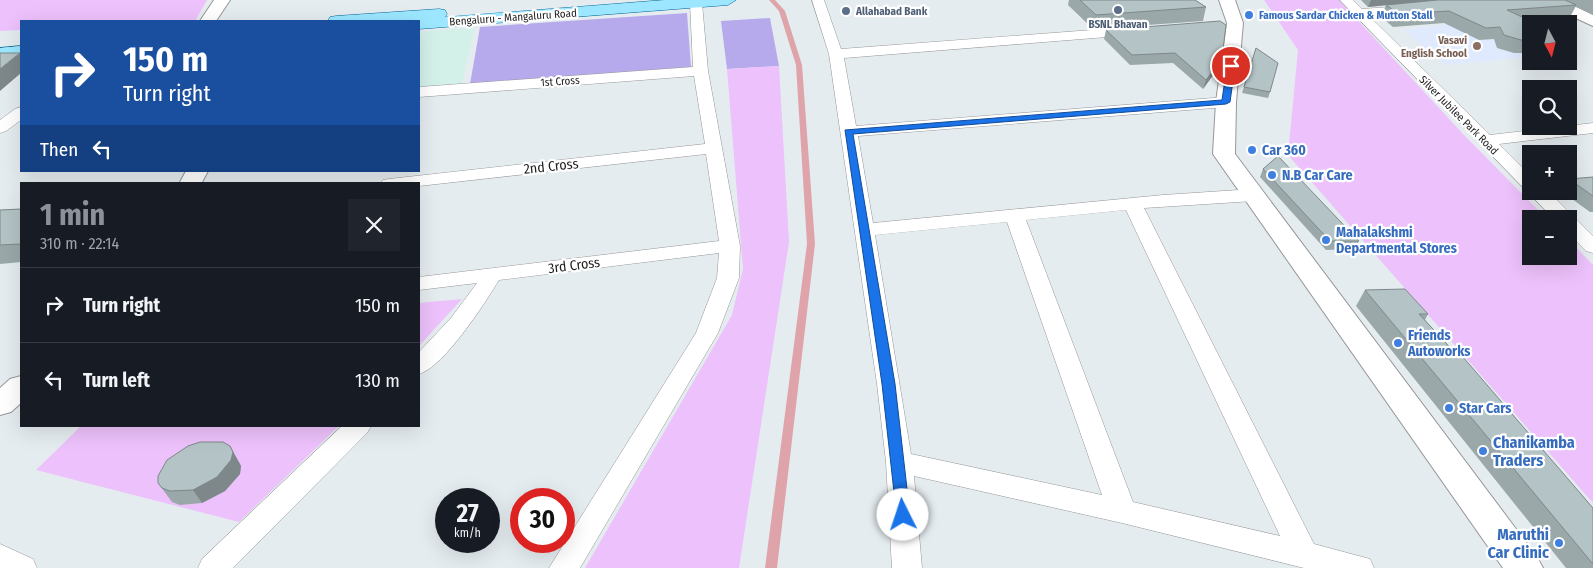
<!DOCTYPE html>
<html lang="en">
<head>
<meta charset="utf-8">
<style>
  :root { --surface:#171b24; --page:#20242c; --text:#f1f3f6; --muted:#9ea1a6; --line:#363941; --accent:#8c9099 }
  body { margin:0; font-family:"Fira Sans Condensed",sans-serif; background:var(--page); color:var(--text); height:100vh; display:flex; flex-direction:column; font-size:19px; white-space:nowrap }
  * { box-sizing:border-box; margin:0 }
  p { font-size:16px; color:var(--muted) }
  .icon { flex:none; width:28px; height:28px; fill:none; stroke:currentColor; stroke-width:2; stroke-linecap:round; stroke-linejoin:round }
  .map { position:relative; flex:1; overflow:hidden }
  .side { position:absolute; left:20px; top:182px; width:400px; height:245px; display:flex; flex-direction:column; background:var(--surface); border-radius:0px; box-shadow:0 5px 20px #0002 }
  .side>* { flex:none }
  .top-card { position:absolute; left:20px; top:20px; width:400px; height:152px; border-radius:0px; box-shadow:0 5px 20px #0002; background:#1a4fa0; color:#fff; overflow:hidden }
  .needle { width:32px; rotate:173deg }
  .buttons { position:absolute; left:1522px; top:15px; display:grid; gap:10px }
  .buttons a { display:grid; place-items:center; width:55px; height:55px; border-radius:0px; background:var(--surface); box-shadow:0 5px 20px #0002; font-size:25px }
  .speed { position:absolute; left:435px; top:488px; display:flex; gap:10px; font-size:25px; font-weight:700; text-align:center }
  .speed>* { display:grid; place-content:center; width:65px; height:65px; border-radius:50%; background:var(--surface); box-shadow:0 5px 20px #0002; line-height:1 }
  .speed small { font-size:12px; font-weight:400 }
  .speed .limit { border:8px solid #d22; background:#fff; color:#111 }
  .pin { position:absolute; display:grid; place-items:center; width:42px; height:42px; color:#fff; margin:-21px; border:2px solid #fff; border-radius:50%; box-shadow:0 1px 5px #0007 }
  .me { position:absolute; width:55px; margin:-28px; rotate:356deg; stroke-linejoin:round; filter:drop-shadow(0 0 4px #0008) }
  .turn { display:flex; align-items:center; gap:18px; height:105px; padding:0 20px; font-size:22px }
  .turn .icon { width:65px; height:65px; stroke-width:2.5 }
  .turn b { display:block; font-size:35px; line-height:42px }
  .then { display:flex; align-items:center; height:48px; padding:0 20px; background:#0003; gap:10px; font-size:19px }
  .round { display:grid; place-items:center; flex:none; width:52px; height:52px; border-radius:0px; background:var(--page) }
  .summary { display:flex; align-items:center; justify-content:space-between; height:85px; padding:0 20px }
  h1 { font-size:30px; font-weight:700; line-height:38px; color:var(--accent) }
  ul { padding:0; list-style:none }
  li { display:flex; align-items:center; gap:15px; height:75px; padding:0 20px; border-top:1px solid var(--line) }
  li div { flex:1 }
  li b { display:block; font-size:19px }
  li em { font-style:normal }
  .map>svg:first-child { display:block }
  .commercial { fill:#d4f1e9 }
  .education { fill:#dfeaff }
  .grass { fill:#b6aaec }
  .park { fill:#edc1fb }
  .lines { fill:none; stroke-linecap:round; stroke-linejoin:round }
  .stream { fill:#dfa4aa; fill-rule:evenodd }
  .minor-casing { stroke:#969696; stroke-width:1 }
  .tertiary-casing { stroke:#969696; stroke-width:2 }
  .primary-casing { stroke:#00669a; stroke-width:1 }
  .minor { fill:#fff; fill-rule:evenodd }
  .tertiary { fill:#fff; fill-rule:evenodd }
  .primary { fill:#9ce7ff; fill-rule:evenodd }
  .wall { fill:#9ba8a9 }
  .shaded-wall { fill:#7e888a }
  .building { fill:#b4c3c5; stroke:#7e888a }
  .route { fill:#1a73e8; stroke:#114b97 }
  .service-dot { fill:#5c6f8a; stroke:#fff; stroke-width:2 }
  .shop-dot { fill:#3f7fe0; stroke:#fff; stroke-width:2 }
  .education-dot { fill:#8d6e63; stroke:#fff; stroke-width:2 }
  .labels { text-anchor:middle; stroke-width:4.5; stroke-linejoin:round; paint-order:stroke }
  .far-service-label { font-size:11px; font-weight:bold; fill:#4e5e75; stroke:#fff; text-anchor:start }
  .far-shop-label { font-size:11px; font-weight:bold; fill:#366cbe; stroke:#fff; text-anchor:start }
  .far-street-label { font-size:11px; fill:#1f1f1f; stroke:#fff }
  .far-education-label { font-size:11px; font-weight:bold; fill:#785e54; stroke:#fff; text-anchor:end }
  .shop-label { font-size:14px; font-weight:bold; fill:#366cbe; stroke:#fff; text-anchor:start }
  .street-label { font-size:14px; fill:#1f1f1f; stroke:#fff }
  .near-shop-label { font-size:16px; font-weight:bold; fill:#366cbe; stroke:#fff; text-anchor:start }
</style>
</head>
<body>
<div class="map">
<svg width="1593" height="568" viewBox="0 0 1593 568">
  <rect width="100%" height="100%" fill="#e5ecf0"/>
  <path class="commercial" d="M 475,27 L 461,87 L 419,90 L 419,32 Z"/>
  <path class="education" d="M 1425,12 L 1531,35 L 1531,57 L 1445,65 L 1404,30 L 1445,25 Z"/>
  <g class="grass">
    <path d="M 687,13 L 691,67 L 470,84 L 480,27 Z"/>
    <path d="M 770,18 L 779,66 L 727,69 L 721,21 Z"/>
  </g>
  <g class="park">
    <path d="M 0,0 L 207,0 L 195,21 L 21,21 L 21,30 L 0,31 Z"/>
    <path d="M 1264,0 L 1339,0 L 1463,134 L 1547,219 L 1531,219 L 1531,256 L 1569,256 L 1569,240 L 1593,265 L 1593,503 L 1288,155 L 1298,50 Z"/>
    <path d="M 779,66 L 789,242 L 739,568 L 585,568 L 732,315 L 743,269 L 727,69 Z"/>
    <path d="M 462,299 L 419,346 L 419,303 Z"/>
    <path d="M 81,426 L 339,426 L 239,522 L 36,470 Z"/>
  </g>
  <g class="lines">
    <path class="stream" d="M 769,0 L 775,0 L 785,11 L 802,65 L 815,244 L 777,568 L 765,568 L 807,244 L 796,65 L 779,11 Z"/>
    <g class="minor-casing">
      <g id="minor">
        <path d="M 692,0 L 700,0 L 702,3 L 708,71 L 740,246 L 739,278 L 718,333 L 580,568 L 549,568 L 696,333 L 717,278 L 719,253 L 499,280 C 485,303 444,367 419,374 L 419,352 L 451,318 L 477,283 L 419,290 L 419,277 L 719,241 L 706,154 L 419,186 L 419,184 L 380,184 L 383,180 L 389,179 L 705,144 L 694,76 L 419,97 L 419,87 L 693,67 L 690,3 Z"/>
        <path d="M 812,0 L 824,0 L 841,49 L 1132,27 L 1139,31 L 1132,35 L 844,58 L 856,126 L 1226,97 L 1232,99 L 1234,102 L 1232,105 L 1226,107 L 858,136 L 873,223 L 1163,195 L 1254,189 L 1261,191 L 1263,195 L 1261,199 L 1254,201 L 1144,208 L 1314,544 L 1370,559 L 1374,568 L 1304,568 L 1122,523 L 914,476 L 922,568 L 892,568 L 886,462 L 877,384 L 829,54 ZM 1126,210 L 1280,536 L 1133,502 L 1026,220 ZM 1007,222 L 1102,495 L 911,454 L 875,235 Z"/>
        <path d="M 1340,0 L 1353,0 L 1362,9 L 1417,5 L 1419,8 L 1413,12 L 1369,16 L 1490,135 L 1593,123 L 1593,133 L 1499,144 L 1531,176 L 1531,191 L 1548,191 L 1593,236 L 1593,253 L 1586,251 L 1569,234 L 1569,219 L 1554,219 Z"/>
        <path d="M 21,107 L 21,120 L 6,131 L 0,133 L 0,120 L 15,109 Z"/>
        <path d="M 342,426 L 371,426 L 367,433 L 233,568 L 198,568 L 202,559 Z"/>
        <path d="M 0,544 L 33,559 L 37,568 L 0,568 Z"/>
      </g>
    </g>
    <g class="tertiary-casing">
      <g id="tertiary">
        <path d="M 214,0 L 230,0 L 216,21 L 200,21 Z"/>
        <path d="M 1219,0 L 1235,0 L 1243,23 L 1236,102 L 1235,154 L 1537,557 L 1543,568 L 1503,568 L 1213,154 L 1216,102 L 1227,23 Z"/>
        <path d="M 1540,0 L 1561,0 L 1593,15 L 1593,26 L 1543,3 Z"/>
        <path d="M 186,171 L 208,171 L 201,184 L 179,184 Z"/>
        <path d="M 21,376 L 21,403 L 11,412 L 0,415 L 0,388 L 10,379 Z"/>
      </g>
    </g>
    <g class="primary-casing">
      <g id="primary">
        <path d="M 665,0 L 736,0 L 728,5 L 419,29 L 419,21 L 328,21 L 330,17 L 336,16 L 439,9 L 445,10 L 447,14 L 445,17 Z"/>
        <path d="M 21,46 L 21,56 L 0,58 L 0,48 Z"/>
      </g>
    </g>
    <use href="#minor" class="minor"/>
    <use href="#tertiary" class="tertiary"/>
    <use href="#primary" class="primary"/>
  </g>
  <g class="wall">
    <path d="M 1069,0 L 1195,0 L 1206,7 L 1203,21 L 1093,29 L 1068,5 Z"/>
    <path d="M 1361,0 L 1593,0 L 1593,15 L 1576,6 L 1570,17 L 1529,20 L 1531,24 L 1531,53 L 1514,53 L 1497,48 L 1494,39 L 1479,40 L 1444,23 L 1393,27 L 1381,17 L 1386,5 L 1368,7 Z"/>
    <path d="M 1106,30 L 1222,58 L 1219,67 L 1203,89 L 1173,63 L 1130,65 L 1104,39 Z"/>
    <path d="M 1256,48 L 1270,92 L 1268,98 L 1242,93 Z"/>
    <path d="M 1263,169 L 1359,241 L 1354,249 L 1326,250 L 1260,177 Z"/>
    <path d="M 1593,177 L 1593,212 L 1590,212 L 1561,191 L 1569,191 L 1569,179 Z"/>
    <path d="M 21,209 L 21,262 L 0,264 L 0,210 Z"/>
    <path d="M 1365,290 L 1428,314 L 1425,320 L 1593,508 L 1593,568 L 1566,568 L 1356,306 Z"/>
    <path d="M 230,446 L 241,466 L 240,474 L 225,491 L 202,503 L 180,505 L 172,502 L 158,483 Z"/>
  </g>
  <g class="shaded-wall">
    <path d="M 1371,0 L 1439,0 L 1368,7 Z"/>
    <path d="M 20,53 L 21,55 L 21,73 L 0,91 L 0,69 Z"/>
    <path d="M 1222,58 L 1219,67 L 1203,89 L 1206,80 Z"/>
    <path d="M 230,446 L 241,466 L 240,474 L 225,491 L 202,503 L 193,490 Z"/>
  </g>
  <g class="building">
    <path d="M 1080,0 L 1195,0 L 1206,7 L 1096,15 Z"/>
    <path d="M 1438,0 L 1565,0 L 1576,5 L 1507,10 L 1537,24 L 1531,24 L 1531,40 L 1521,40 L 1504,35 L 1500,27 L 1486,28 L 1449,11 L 1399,14 L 1386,5 Z"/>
    <path d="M 1220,21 L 1226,25 L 1222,58 L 1206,80 L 1175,53 L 1132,55 L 1106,30 Z"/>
    <path d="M 1256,48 L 1278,63 L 1270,92 L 1244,87 Z"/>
    <path d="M 0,53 L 20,53 L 0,69 Z"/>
    <path d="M 1278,156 L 1359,241 L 1330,241 L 1263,169 Z"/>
    <path d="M 1593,177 L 1593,196 L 1569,179 Z"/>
    <path d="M 21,209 L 21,244 L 0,245 L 0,210 Z"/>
    <path d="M 1405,289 L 1428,314 L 1419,314 L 1459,357 L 1463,357 L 1593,508 L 1593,564 L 1365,290 Z"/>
    <path d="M 200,442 L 223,442 L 230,446 L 233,452 L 231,460 L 217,477 L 193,490 L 170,491 L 162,488 L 158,483 L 158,476 L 167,460 L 188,446 Z"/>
  </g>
  <path class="route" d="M 1231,63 L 1235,66 L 1230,102 L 1226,104 L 853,134 L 895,384 L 910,515 L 908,519 L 903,521 L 897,519 L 882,384 L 845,130 L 1222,100 L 1227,66 Z"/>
  <g class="service-dot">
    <circle cx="1118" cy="10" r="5"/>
    <circle cx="846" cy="11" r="5"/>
  </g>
  <g class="shop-dot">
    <circle cx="1249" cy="15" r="5"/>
    <circle cx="1252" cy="150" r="5"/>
    <circle cx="1272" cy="175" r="5"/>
    <circle cx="1326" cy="240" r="5"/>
    <circle cx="1398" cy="343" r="5"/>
    <circle cx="1449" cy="408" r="5"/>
    <circle cx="1483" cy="451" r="5"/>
    <circle cx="1559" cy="543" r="5"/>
  </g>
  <circle class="education-dot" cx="1477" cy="46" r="5"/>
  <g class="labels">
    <g class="far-service-label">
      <text x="856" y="15">Allahabad Bank</text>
      <text x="1118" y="28" text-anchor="middle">BSNL Bhavan</text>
    </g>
    <g class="far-shop-label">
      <text x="1259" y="19">Famous Sardar Chicken &amp; Mutton Stall</text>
    </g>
    <g class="far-street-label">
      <text transform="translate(513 17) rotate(-4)" y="4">Bengaluru - Mangaluru Road</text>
      <text transform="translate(560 81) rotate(-4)" y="4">1st Cross</text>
      <text transform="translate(1459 115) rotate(45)" y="4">Silver Jubilee Park Road</text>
    </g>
    <g class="far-education-label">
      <text x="1467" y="44">Vasavi<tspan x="1467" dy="13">English School</tspan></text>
    </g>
    <g class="shop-label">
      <text x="1262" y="155">Car 360</text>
      <text x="1282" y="180">N.B Car Care</text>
      <text x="1336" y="237">Mahalakshmi<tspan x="1336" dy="16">Departmental Stores</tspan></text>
      <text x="1408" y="340">Friends<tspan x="1408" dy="16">Autoworks</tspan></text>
      <text x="1459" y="413">Star Cars</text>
    </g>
    <g class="street-label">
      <text transform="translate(551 166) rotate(-6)" y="5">2nd Cross</text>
      <text transform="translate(574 265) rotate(-7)" y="5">3rd Cross</text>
    </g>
    <g class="near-shop-label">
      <text x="1493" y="448">Chanikamba<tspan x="1493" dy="18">Traders</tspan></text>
      <text x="1549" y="540" text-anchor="end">Maruthi<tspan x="1549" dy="18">Car Clinic</tspan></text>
    </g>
  </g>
</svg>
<div class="buttons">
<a><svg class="needle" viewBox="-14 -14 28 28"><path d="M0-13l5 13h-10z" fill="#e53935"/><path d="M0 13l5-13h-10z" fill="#9ea1a6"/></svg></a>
<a><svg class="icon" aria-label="search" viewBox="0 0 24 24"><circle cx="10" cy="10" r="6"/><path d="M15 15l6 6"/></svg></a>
<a>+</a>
<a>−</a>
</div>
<div class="speed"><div>27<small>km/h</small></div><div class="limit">30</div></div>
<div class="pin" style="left:1231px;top:66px;background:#d93025"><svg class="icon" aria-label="arrive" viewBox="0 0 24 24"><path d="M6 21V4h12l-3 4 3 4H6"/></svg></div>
<svg class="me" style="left:903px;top:515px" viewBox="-20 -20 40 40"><circle r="19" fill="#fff"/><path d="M0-13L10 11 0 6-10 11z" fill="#1a73e8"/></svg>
<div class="top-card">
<div class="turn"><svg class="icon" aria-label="right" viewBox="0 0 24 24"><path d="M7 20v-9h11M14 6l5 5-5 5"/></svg><div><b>150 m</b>Turn right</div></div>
<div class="then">Then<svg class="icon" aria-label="left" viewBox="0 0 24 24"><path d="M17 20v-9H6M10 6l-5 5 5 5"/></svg></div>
</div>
<section class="side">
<div class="summary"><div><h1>1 min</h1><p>310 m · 22:14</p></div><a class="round"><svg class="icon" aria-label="close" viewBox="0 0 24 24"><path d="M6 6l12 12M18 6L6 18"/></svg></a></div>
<ul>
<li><svg class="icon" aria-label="right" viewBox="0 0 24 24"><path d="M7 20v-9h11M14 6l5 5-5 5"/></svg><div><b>Turn right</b></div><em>150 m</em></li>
<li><svg class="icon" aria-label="left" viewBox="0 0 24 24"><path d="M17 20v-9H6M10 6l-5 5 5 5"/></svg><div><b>Turn left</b></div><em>130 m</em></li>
</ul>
</section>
</div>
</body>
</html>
